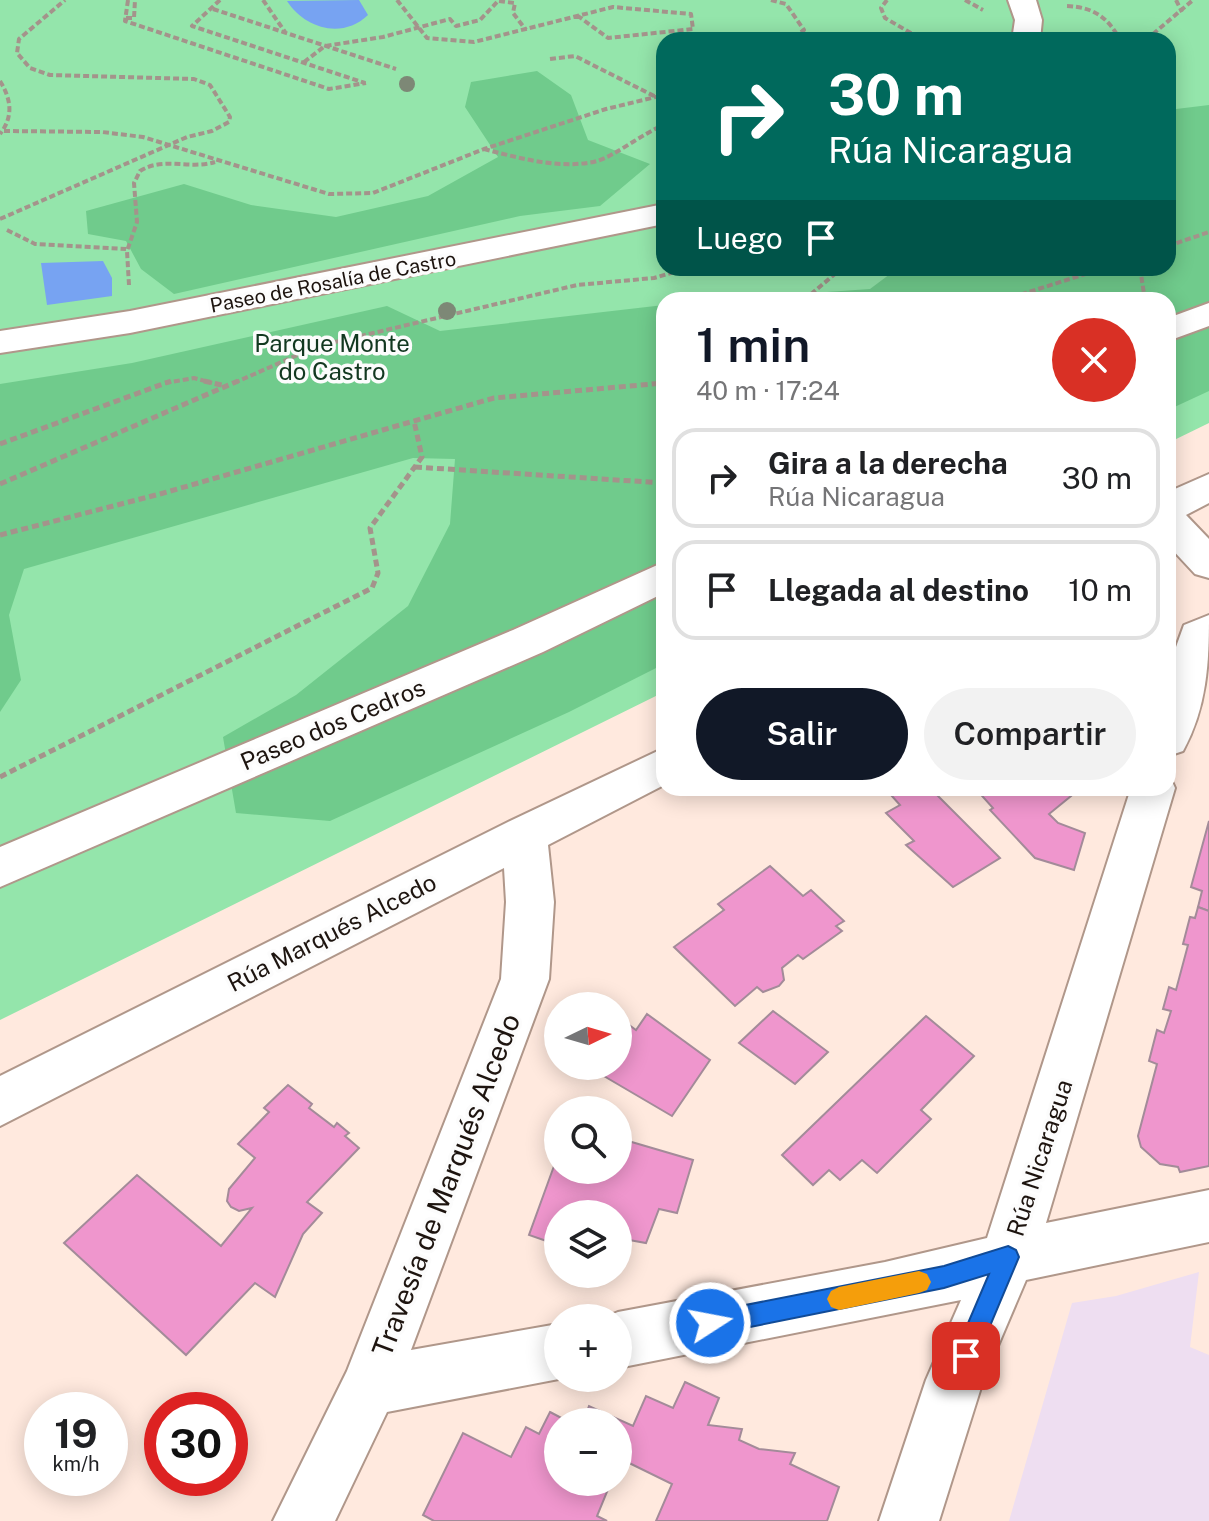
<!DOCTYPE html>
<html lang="es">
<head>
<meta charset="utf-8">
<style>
  :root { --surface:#fff; --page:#f2f2f2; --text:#202124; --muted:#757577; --line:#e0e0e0; --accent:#111827 }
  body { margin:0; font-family:"Public Sans",sans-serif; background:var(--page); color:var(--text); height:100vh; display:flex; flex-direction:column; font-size:30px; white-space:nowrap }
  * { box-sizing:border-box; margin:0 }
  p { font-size:26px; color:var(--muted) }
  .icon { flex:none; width:44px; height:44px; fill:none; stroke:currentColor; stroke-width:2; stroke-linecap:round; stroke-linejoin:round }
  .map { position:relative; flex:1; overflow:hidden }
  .sheet { position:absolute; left:656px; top:292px; width:520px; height:504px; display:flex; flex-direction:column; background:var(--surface); border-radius:24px; box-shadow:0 4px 20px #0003 }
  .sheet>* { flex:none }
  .guide { position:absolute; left:656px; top:32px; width:520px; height:244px; border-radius:24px; box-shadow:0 4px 20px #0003; background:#00695c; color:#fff; overflow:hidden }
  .needle { width:52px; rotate:85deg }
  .fabs { position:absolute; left:544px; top:992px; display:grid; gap:16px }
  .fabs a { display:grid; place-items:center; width:88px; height:88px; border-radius:50%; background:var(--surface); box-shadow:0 4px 20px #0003; font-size:40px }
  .speed { position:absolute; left:24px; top:1392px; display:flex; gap:16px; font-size:40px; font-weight:700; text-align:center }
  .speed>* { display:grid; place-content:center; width:104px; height:104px; border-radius:50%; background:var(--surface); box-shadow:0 4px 20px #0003; line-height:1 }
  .speed small { font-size:20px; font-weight:400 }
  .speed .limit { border:12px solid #d22; background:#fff; color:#111 }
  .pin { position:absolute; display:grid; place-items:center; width:68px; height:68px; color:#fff; margin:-34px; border-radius:16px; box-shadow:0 4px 12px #0006 }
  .me { position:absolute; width:88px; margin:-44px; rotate:79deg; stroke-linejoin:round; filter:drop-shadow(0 0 6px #0008) }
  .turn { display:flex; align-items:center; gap:28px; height:168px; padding:0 40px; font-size:36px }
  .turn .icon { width:104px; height:104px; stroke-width:2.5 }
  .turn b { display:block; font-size:56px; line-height:68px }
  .then { display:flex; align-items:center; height:76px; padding:0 40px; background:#0003; gap:16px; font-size:30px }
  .round { display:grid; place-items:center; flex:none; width:84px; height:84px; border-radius:42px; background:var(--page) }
  .head { display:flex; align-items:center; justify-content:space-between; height:136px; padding:0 40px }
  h1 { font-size:48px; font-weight:600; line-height:60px; color:var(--accent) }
  .primary-button { display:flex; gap:16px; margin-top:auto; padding:16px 40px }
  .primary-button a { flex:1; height:92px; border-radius:48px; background:var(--accent); color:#fff; font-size:32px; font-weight:600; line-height:92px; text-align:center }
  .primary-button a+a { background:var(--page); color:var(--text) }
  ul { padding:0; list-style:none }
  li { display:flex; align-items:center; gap:24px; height:100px; margin:0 16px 12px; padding:0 24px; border:4px solid var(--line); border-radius:24px }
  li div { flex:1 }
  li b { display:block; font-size:30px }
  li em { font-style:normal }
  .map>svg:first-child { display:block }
  .education { fill:#eedef1 }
  .green { fill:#94e5ab; fill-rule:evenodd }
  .forest { fill:#70cb8c }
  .water { fill:#77a3f2 }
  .building { fill:#ef96cd; stroke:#a38b99; stroke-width:2 }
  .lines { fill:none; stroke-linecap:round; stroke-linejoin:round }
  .minor-casing { stroke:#b0978a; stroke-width:4 }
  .path-far1 { stroke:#a4938b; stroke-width:4; stroke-dasharray:6 3; stroke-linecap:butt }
  .path { stroke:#a4938b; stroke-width:5; stroke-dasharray:7 4; stroke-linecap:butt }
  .minor { fill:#fff; fill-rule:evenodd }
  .tree { fill:#7d8876 }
  .route { fill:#1a73e8; stroke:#114b97; stroke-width:2 }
  .slow { fill:#f59e0b }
  .labels { text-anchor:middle; stroke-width:7; stroke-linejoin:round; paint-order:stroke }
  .far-street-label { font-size:20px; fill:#1d140f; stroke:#fcfcfc }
  .park-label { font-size:24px; fill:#123820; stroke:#fcfcfc }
  .street-label { font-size:24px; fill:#1d140f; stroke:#fcfcfc }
  .near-street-label { font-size:28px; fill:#1d140f; stroke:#fcfcfc }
</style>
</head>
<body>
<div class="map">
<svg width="1209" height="1521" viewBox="0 0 1209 1521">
  <rect width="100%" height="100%" fill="#ffe9de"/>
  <path class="education" d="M 1199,1272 L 1190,1347 L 1209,1355 L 1209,1521 L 1009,1521 L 1072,1303 L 1116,1296 Z"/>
  <path class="green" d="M 0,0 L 1209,0 L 1209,423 L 1168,443 L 1168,300 L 664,300 L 664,692 L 0,1020 ZM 664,40 L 1168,40 L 1168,268 L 664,268 Z"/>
  <g class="forest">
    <path d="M 537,71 L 571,95 L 588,140 L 650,164 L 600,206 L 520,216 L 174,294 L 141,269 L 126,241 L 88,234 L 86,211 L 184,184 L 251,205 L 336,217 L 428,196 L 498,157 L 465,107 L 471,82 Z"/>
    <path d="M 1209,105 L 1209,391 L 1168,410 L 1168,300 L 710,300 L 870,289 L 898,268 L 1168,268 L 1168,110 Z"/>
    <path d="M 664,305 L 664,664 L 569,712 L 330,821 L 236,813 L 223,737 L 296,695 L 408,606 L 450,524 L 455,459 L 413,458 L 24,569 L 9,615 L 21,680 L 0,712 L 0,384 L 132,363 L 387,306 L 440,331 Z"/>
  </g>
  <g class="water">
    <path d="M 359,0 L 368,15 C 342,40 304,28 287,1 Z"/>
    <path d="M 103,261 L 112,278 L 112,296 L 47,305 L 41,263 Z"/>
  </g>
  <g class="building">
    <path d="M 904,788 L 917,788 L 921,792 L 930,788 L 1000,858 L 953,887 L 906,845 L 914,841 L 886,813 L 900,805 L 891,795 Z"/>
    <path d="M 975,788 L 1065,788 L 1071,796 L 1049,814 L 1058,823 L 1085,833 L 1074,870 L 1035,858 L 990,810 L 993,808 Z"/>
    <path d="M 1209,821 L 1209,911 L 1198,907 L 1202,891 L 1191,887 Z"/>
    <path d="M 770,866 L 803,896 L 811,890 L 844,921 L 836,926 L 842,931 L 803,959 L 798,955 L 782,968 L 784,980 L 779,986 L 763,992 L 757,987 L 735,1006 L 674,947 L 724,910 L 718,904 Z"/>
    <path d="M 1198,907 L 1209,911 L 1209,1166 L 1180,1172 L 1178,1167 L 1160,1164 L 1141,1147 L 1138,1136 L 1157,1064 L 1149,1061 L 1157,1030 L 1164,1033 L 1171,1011 L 1163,1009 L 1169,987 L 1176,990 L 1188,945 L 1183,944 L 1190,917 L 1195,918 Z"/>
    <path d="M 773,1011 L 828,1052 L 795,1084 L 739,1043 Z"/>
    <path d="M 647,1014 L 710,1060 L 672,1116 L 597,1072 L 601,1066 L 618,1066 L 618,1042 L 629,1025 L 636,1030 Z"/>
    <path d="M 926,1016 L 974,1056 L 921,1110 L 931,1119 L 877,1173 L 862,1160 L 840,1180 L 829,1170 L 813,1185 L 782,1155 Z"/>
    <path d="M 288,1085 L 312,1104 L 309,1108 L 334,1127 L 337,1123 L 349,1133 L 345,1136 L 359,1148 L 307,1202 L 322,1213 L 303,1234 L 275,1297 L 255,1283 L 186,1355 L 64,1243 L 137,1175 L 221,1246 L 252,1208 L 239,1211 L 231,1207 L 227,1201 L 229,1189 L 255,1158 L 238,1144 L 269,1112 L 264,1108 Z"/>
    <path d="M 618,1138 L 693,1160 L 677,1213 L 659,1209 L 646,1243 L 618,1238 L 618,1214 L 558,1214 L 558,1245 L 529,1235 L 558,1155 L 558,1170 L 618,1170 Z"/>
    <path d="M 685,1382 L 719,1398 L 708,1425 L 742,1429 L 739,1440 L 759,1449 L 795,1453 L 790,1464 L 839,1487 L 827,1521 L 656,1521 L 672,1484 L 621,1459 L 618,1467 L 618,1422 L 583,1422 L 589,1406 L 633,1426 L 646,1396 L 673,1408 Z"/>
    <path d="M 550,1412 L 569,1422 L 558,1422 L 558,1482 L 611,1482 L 597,1516 L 607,1521 L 434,1521 L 423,1515 L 463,1433 L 511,1457 L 526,1427 L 539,1434 Z"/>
  </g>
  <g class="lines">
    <g class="minor-casing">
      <g id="minor">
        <path d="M 1008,0 L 1036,0 L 1042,20 L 1040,40 L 1012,40 L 1015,20 Z"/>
        <path d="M 664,204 L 664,224 L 130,333 L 0,353 L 0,331 L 130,311 Z"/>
        <path d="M 1209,303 L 1209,326 L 1168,341 L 1168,318 Z"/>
        <path d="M 1209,474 L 1209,503 L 1186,515 L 1209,539 L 1209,578 L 1195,574 L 1168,545 L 1168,492 Z"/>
        <path d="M 664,562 L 664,593 L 543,652 L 0,887 L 0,847 L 513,630 Z"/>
        <path d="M 1209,615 C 1209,663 1207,707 1183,751 L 1168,756 L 1168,669 L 1184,625 Z"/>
        <path d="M 664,748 L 664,785 L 548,845 L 554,902 L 549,979 L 411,1350 L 558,1324 L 558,1378 L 564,1378 L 387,1412 L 335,1521 L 273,1521 L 347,1371 L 501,979 L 506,902 L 504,868 L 0,1126 L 0,1076 L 508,822 Z"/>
        <path d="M 1169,775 L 1175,788 L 1046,1223 L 1209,1190 L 1209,1242 L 1026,1280 L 983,1381 L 939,1521 L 879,1521 L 926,1380 L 961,1300 L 618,1368 L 618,1318 L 603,1318 L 618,1312 L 885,1262 L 987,1238 L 1131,788 L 1168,788 Z"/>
      </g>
    </g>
    <g class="path-far1">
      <path d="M 128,0 L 125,21 L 329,89 L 366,83"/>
      <path d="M 220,0 L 192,26 L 365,83"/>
      <path d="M 263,0 L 285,32"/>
      <path d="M 397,0 L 427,38 L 474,42 L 613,7 L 691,14 L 693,29 L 608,38 L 578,16"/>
      <path d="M 771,0 L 786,4 L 804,30 L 789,40"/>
      <path d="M 887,0 L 881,8 L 885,18 L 923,40"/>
      <path d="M 965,0 L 983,10"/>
      <path d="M 1176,0 L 1182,12"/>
      <path d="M 499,1 L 515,3 L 513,13 L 526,30"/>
      <path d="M 1067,6 C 1093,7 1108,17 1120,40"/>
      <path d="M 213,9 L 396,69"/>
      <path d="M 126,18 L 134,18 L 135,0"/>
      <path d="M 1146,40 L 1193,0"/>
      <path d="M 550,59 L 575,56 L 656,97"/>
      <path d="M 304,62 L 325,46 L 383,37 L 450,19 L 456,26 L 480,20 L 499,0"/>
      <path d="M 0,81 C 11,99 14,116 0,134"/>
      <path d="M 4,131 L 102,132 L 143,137 L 329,194 L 373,193 L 484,149 L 606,109 L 664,95"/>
      <path d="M 484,149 C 519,158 561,170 597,161 C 615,156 643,133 664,125"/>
      <path d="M 0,219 L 187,137 L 212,131 L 229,122 L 230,117 L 210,85 L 194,79 L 50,75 L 30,68 L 17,53 L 19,39 L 65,0"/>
      <path d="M 7,230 L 35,244 L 126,249"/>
      <path d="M 1168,246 L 1209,232"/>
      <path d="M 1140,268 L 1145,300"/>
      <path d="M 129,285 L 127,251 L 137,222 L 134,183 L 140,171 C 164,156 189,170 215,162"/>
      <path d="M 804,300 L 842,268"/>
      <path d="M 1004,300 L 1104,268"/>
      <path d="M 165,383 L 194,378 L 212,383"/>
      <path d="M 234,383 L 318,346 L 577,285 L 654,278 L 688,268"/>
    </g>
    <g class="path">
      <path d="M 204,381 L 226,386"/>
      <path d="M 0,444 L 171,381"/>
      <path d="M 415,467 L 664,483"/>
      <path d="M 0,484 L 238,381"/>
      <path d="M 0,535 L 160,494 L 494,398 L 664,383"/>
      <path d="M 0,777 L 372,588 L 378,573 L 370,528 L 422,457 L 414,421"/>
    </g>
    <use href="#minor" class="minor"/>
  </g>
  <g class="tree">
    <circle cx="407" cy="84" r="8"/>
    <circle cx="447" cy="311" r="9"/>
  </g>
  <path class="route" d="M 1008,1246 L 1016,1250 L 1019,1257 L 974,1364 L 966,1367 L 957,1364 L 954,1356 L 989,1274 L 944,1288 L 710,1335 L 702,1331 L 699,1323 L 702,1315 L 710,1312 L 944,1266 Z"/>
  <path class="slow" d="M 919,1271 L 927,1274 L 931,1282 L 927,1290 L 919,1293 L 839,1310 L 831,1307 L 827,1299 L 831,1291 L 839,1287 Z"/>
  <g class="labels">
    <g class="far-street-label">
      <text transform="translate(333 282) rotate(-11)" y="7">Paseo de Rosalía de Castro</text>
    </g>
    <g class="park-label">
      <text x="332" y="352">Parque Monte<tspan x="332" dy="28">do Castro</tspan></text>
    </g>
    <g class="street-label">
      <text transform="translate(333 725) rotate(-23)" y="8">Paseo dos Cedros</text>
      <text transform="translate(332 933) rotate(-27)" y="8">Rúa Marqués Alcedo</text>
      <text transform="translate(1040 1158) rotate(-72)" y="8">Rúa Nicaragua</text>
    </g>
    <g class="near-street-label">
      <text transform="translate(446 1185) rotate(-69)" y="10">Travesía de Marqués Alcedo</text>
    </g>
  </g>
</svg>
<div class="fabs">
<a><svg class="needle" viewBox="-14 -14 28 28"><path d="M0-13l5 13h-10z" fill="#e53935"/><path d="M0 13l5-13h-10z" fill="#757577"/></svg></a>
<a><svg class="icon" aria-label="search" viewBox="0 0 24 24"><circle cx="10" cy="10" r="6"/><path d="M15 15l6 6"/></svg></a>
<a><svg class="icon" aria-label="layers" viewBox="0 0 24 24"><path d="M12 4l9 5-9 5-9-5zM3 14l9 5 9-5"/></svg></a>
<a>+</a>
<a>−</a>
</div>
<div class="speed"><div>19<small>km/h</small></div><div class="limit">30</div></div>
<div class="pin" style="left:966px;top:1356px;background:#d93025"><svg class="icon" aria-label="arrive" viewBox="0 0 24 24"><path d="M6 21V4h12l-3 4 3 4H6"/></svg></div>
<svg class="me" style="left:710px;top:1323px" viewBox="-20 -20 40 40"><circle r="17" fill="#1a73e8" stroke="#fff" stroke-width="3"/><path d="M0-11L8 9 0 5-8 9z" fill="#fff"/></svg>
<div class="guide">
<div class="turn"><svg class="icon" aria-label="right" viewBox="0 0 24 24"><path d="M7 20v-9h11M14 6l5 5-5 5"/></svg><div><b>30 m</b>Rúa Nicaragua</div></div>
<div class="then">Luego<svg class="icon" aria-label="arrive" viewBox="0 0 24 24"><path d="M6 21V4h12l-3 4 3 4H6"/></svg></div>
</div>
<section class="sheet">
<div class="head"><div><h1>1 min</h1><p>40 m · 17:24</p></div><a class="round" style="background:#d93025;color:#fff"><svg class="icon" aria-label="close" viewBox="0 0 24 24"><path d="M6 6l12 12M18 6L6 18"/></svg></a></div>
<ul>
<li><svg class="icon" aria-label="right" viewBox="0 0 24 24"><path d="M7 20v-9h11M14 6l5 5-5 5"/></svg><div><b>Gira a la derecha</b><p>Rúa Nicaragua</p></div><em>30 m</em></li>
<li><svg class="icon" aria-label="arrive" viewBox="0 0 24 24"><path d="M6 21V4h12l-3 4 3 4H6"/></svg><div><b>Llegada al destino</b></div><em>10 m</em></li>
</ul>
<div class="primary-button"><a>Salir</a><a>Compartir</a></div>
</section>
</div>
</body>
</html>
